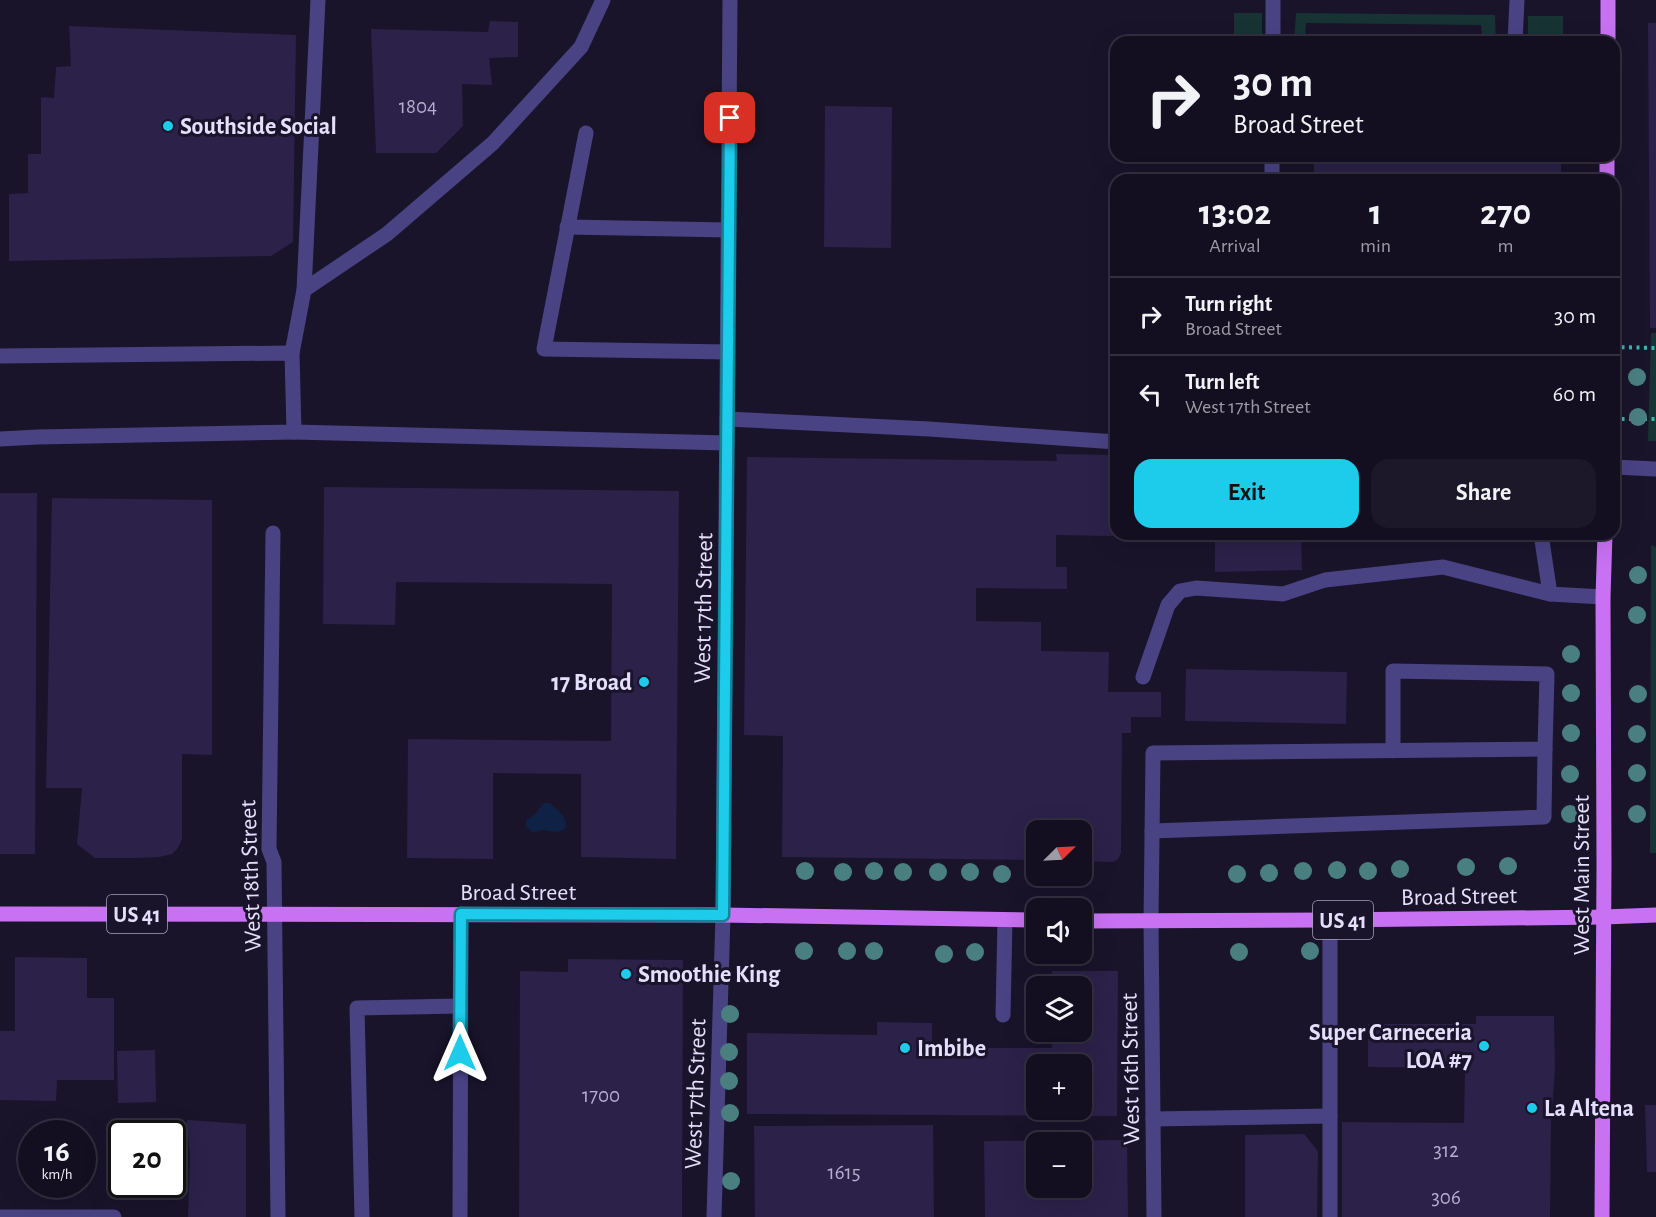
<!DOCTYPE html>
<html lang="en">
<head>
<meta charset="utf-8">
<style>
  :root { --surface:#130f20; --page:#1c1829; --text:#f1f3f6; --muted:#9d9ca5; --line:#322f3e; --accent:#1dcbea }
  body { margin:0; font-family:"Alegreya Sans",sans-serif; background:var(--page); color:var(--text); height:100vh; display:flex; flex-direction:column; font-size:22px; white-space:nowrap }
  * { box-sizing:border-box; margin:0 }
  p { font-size:20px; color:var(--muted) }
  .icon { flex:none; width:33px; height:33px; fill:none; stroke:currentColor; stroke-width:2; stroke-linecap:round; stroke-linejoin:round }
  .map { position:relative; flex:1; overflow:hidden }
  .sheet { position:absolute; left:1110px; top:174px; width:510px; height:366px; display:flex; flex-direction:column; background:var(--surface); border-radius:18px; box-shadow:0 6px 24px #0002,0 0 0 2px var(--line) }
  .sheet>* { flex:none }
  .banner { position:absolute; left:1110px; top:36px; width:510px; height:126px; border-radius:18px; box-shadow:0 6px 24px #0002,0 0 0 2px var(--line); background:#130f20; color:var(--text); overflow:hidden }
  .needle { width:39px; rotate:66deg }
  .controls { position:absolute; left:1026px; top:820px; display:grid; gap:12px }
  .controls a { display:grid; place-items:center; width:66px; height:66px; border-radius:12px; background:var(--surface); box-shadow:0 6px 24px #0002,0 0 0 2px var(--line); font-size:30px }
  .speed { position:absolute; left:18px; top:1120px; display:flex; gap:12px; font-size:30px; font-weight:700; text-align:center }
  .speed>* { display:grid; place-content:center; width:78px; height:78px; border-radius:50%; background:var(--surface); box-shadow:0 6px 24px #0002,0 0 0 2px var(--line); line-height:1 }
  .speed small { font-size:15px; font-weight:400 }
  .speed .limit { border:3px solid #111; border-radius:9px; background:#fff; color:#111 }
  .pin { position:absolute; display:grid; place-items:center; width:51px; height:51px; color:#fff; margin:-26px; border-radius:12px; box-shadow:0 3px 9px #0006 }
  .me { position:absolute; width:66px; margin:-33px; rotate:0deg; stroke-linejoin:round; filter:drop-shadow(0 0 4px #0008) }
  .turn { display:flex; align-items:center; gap:21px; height:126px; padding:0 24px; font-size:27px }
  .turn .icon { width:78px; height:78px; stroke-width:2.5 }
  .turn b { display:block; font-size:42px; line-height:51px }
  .eta { display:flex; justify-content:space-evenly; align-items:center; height:102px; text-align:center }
  .eta b { font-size:36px; font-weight:700; line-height:42px }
  .action { display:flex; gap:12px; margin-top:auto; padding:12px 24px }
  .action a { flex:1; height:69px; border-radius:18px; background:var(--accent); color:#111; font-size:24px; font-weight:700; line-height:69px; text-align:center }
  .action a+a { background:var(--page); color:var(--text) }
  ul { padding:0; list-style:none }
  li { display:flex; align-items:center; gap:18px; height:78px; padding:0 24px; border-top:2px solid var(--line) }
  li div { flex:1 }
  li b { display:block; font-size:22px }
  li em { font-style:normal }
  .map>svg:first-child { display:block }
  .green { fill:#173333 }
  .water { fill:#102146 }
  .building { fill:#2c2149; fill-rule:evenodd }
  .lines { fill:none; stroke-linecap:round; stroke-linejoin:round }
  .path { stroke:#3db3b2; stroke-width:4; stroke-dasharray:3 4.5; stroke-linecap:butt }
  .minor { stroke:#494384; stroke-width:15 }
  .major { stroke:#c871f2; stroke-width:15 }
  .tree { fill:#497f7e }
  .route-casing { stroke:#138498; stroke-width:15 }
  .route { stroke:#1dcbea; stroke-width:10 }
  .poi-dot { fill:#1dcbea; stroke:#19142a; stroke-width:2 }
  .labels { text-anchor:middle; stroke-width:6; stroke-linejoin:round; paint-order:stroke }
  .number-label { font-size:21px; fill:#b6b0cf }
  .shield { fill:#19142a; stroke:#a7a2bd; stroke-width:1.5 }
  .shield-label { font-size:22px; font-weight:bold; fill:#e4dffc }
  .poi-label { font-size:24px; font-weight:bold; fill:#e4dffc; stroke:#19142a; text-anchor:start }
  .street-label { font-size:24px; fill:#e4dffc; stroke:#19142a }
</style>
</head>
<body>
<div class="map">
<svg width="1656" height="1217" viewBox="0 0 1656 1217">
  <rect width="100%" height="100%" fill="#19142a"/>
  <g class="green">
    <path d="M 1234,13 L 1262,13 L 1262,38 L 1261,42 L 1234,42 Z"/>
    <path d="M 1296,13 L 1495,15 L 1496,42 L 1483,42 L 1481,25 L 1306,23 L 1305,42 L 1294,42 Z"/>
    <rect x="1528" y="16" width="35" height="26"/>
    <path d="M 1651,333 L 1656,333 L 1656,441 L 1648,441 Z"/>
    <path d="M 1651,545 L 1656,547 L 1656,853 L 1650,853 Z"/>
  </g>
  <path class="water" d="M 544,803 L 550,803 C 554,807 558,810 561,814 C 563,815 565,820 566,823 C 567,837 549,830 542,830 C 539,831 535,832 532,832 L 526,826 L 526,822 C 529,817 534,816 537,812 C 540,808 541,806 544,803 Z"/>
  <g class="building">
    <path d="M 490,21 L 518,22 L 518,57 L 489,58 L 492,85 L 462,84 L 463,126 L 436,153 L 376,153 L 371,29 L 488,32 Z"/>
    <path d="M 1648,23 L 1656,23 L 1656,328 L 1650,328 Z"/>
    <path d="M 69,26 L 296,35 L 293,242 L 271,256 L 9,261 L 9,194 L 28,193 L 28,154 L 41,154 L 41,97 L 54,98 L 56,67 L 71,66 Z"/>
    <path d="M 825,106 L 892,107 L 891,248 L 824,247 Z"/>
    <rect x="1314" y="156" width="247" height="24"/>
    <path d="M 1056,454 L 1116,455 L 1116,534 L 1163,534 L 1163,537 L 1056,535 L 1056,567 L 1067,567 L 1067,589 L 976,588 L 976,621 L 1041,622 L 1041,651 L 1109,652 L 1108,692 L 1161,692 L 1161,717 L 1131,717 L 1131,733 L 1122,733 L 1121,853 L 1118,859 L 1113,862 L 1082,861 L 1082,831 L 1036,831 L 1036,860 L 782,857 L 783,736 L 744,735 L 747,457 L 1057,461 Z"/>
    <path d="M 324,487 L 679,491 L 676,859 L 581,857 L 581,774 L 493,773 L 493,859 L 407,858 L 408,739 L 611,741 L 612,584 L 396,582 L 395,625 L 323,624 Z"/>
    <path d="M 0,493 L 37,493 L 35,854 L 0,854 Z"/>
    <path d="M 52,498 L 212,500 L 212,755 L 182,754 L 182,840 L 177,849 L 172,854 L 159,857 L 136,858 L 95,858 L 77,844 L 82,788 L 46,788 Z"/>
    <path d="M 1215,534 L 1301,534 L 1302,570 L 1215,572 Z"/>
    <path d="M 1186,669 L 1347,672 L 1346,724 L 1185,721 Z"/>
    <path d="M 15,957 L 87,958 L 87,998 L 114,998 L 114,1080 L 57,1080 L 56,1101 L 0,1100 L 0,1031 L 15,1031 Z"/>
    <path d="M 568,959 L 683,960 L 682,1217 L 519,1217 L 520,971 L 568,972 Z"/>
    <path d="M 1052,971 L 1118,971 L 1117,1116 L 747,1114 L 747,1033 L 877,1035 L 877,1022 L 932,1023 L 932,1048 L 1052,1048 L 1052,1032 L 1082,1032 L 1082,987 L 1052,987 ZM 1036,1065 L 1082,1065 L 1082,1110 L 1036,1110 Z"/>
    <path d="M 1476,1016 L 1554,1016 L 1555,1068 L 1551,1124 L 1550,1217 L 1342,1217 L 1342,1122 L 1464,1123 L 1465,1068 L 1368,1067 L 1368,1024 L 1476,1024 Z"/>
    <path d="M 155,1050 L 156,1102 L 118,1103 L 117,1051 Z"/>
    <path d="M 1645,1105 L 1656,1105 L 1656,1172 L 1647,1172 Z"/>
    <path d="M 187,1120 L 246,1124 L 246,1217 L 188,1217 L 190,1157 Z"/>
    <path d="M 128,1123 L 178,1124 L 177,1194 L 127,1193 L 127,1185 L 172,1185 L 172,1134 L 128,1134 Z"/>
    <path d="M 933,1125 L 934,1217 L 755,1217 L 754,1126 Z"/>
    <path d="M 1304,1134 L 1318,1151 L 1317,1217 L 1245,1217 L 1245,1135 Z"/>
    <path d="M 1127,1140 L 1128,1217 L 985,1217 L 984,1141 ZM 1036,1143 L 1082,1143 L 1082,1188 L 1036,1188 Z"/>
  </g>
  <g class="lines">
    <g class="path">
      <path d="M 1614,347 L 1656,348"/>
      <path d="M 1614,419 L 1656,419"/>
    </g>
    <g class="minor">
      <path d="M 1273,42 L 1273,0"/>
      <path d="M 1515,42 L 1517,0"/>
      <path d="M 586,133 L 544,349 L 728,352"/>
      <path d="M 1272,156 L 1272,180"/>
      <path d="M 567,227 L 729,230"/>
      <path d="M 304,290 L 318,0"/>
      <path d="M 292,353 L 304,290 L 387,234 L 493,143 L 581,47 L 603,0"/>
      <path d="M 0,356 L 292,353 L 294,432 L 38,437 L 0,439"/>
      <path d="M 727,419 L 929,429 L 1116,442"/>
      <path d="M 294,432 L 727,443"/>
      <path d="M 1614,467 L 1656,469"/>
      <path d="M 273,533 L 269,849 L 274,862 L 278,1217"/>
      <path d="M 1541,534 L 1550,594 L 1603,597"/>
      <path d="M 1143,677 L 1168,605 L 1180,591 L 1196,588 L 1283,594 L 1325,580 L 1443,567 L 1550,594"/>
      <path d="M 1152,831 L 1544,817 L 1545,749"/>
      <path d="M 1330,920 L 1330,1217"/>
      <path d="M 1003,1015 L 1005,920"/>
      <path d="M 1153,1119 L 1330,1116"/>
      <path d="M 0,1217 L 114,1217"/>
      <path d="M 362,1217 L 357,1008 L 460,1006"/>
      <path d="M 460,1217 L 461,914"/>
      <path d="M 714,1217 L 723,915 L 730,0"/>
      <path d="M 1154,1217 L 1151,922 L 1153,753 L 1545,749 L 1547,674 L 1393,671 L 1393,751"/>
    </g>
    <g class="major">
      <path d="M 1608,42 L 1608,0"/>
      <path d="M 1607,180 L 1607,156"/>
      <path d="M 0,914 L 723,915 L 1036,920"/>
      <path d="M 1082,921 L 1330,920 L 1604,917 L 1656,915"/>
      <path d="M 1602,1217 L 1604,864 L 1603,597 L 1605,534"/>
    </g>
  </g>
  <g class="tree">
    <circle cx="1637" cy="377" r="9"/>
    <circle cx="1638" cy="417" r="9"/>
    <circle cx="1638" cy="575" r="9"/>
    <circle cx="1637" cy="615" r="9"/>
    <circle cx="1571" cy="654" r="9"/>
    <circle cx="1571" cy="693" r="9"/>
    <circle cx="1638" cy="694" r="9"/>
    <circle cx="1571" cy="733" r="9"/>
    <circle cx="1637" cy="734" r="9"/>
    <circle cx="1637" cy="773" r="9"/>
    <circle cx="1570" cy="774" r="9"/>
    <circle cx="1570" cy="814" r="9"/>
    <circle cx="1637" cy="814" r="9"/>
    <circle cx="1508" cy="866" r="9"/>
    <circle cx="1466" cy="867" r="9"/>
    <circle cx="1400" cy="869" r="9"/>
    <circle cx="1337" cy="870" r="9"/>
    <circle cx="805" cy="871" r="9"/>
    <circle cx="874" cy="871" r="9"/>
    <circle cx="1303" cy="871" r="9"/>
    <circle cx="1368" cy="871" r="9"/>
    <circle cx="843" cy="872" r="9"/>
    <circle cx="903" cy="872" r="9"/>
    <circle cx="938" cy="872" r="9"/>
    <circle cx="970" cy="872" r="9"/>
    <circle cx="1269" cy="873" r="9"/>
    <circle cx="1002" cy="874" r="9"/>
    <circle cx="1237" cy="874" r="9"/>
    <circle cx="804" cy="951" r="9"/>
    <circle cx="847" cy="951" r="9"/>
    <circle cx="874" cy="951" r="9"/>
    <circle cx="1310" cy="951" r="9"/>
    <circle cx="975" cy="952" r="9"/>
    <circle cx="1239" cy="952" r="9"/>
    <circle cx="944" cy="954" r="9"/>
    <circle cx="730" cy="1014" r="9"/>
    <circle cx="729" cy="1052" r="9"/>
    <circle cx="729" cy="1081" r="9"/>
    <circle cx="730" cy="1113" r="9"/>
    <circle cx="731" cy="1181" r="9"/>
  </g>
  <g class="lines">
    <g class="route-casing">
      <path id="route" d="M 460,1053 L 461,914 L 723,915 L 730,118"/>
    </g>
    <use href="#route" class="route"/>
  </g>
  <g class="poi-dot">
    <circle cx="168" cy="126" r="6"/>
    <circle cx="644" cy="682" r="6"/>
    <circle cx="626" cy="974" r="6"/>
    <circle cx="1484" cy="1046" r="6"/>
    <circle cx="905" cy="1048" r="6"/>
    <circle cx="1532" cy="1108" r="6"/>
  </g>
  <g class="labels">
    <g class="number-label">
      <text x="418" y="113">1804</text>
      <text x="601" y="1102">1700</text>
      <text x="1446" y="1157">312</text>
      <text x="844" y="1179">1615</text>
      <text x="1446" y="1204">306</text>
    </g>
    <g class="shield">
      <rect x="107" y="895" width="60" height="38" rx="4.5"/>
      <rect x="1313" y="901" width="60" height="38" rx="4.5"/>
    </g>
    <g class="shield-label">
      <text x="137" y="922">US 41</text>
      <text x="1343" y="928">US 41</text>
    </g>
    <g class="poi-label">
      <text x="180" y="134">Southside Social</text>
      <text x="632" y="690" text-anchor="end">17 Broad</text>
      <text x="638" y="982">Smoothie King</text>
      <text x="1472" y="1040" text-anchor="end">Super Carneceria<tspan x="1472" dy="28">LOA #7</tspan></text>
      <text x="917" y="1056">Imbibe</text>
      <text x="1544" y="1116">La Altena</text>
    </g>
    <g class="street-label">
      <text transform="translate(703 608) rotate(-89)" y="8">West 17th Street</text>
      <text transform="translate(1581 875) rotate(-90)" y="8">West Main Street</text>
      <text transform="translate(250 876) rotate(-92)" y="8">West 18th Street</text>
      <text x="518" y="900">Broad Street</text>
      <text transform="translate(1459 896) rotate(-1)" y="8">Broad Street</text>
      <text transform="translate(1130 1069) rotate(-91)" y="8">West 16th Street</text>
      <text transform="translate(695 1094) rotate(-88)" y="8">West 17th Street</text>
    </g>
  </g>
</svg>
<div class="controls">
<a><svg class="needle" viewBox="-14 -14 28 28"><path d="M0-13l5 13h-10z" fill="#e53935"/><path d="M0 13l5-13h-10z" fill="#9d9ca5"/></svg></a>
<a><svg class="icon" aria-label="sound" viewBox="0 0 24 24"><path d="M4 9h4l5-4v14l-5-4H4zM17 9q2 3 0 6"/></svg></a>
<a><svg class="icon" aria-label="layers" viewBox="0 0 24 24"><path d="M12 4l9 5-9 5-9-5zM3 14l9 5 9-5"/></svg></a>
<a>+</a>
<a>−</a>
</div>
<div class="speed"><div>16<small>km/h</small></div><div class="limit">20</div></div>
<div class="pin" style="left:730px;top:118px;background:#d93025"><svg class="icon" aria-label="arrive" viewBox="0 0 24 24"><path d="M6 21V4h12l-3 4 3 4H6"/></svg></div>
<svg class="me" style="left:460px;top:1053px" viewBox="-20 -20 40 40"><path d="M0-17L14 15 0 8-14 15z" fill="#1dcbea" stroke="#fff" stroke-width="4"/></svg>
<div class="banner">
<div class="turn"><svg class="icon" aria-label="right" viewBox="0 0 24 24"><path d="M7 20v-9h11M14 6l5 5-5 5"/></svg><div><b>30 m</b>Broad Street</div></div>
</div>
<section class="sheet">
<div class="eta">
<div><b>13:02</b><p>Arrival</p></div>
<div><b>1</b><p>min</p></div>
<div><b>270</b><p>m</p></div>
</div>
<ul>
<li><svg class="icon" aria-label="right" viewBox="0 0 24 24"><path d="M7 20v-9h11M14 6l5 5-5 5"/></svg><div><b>Turn right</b><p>Broad Street</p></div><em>30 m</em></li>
<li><svg class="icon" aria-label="left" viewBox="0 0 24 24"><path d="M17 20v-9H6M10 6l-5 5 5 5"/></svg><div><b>Turn left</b><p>West 17th Street</p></div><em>60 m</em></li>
</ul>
<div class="action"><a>Exit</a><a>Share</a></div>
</section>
</div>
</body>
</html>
